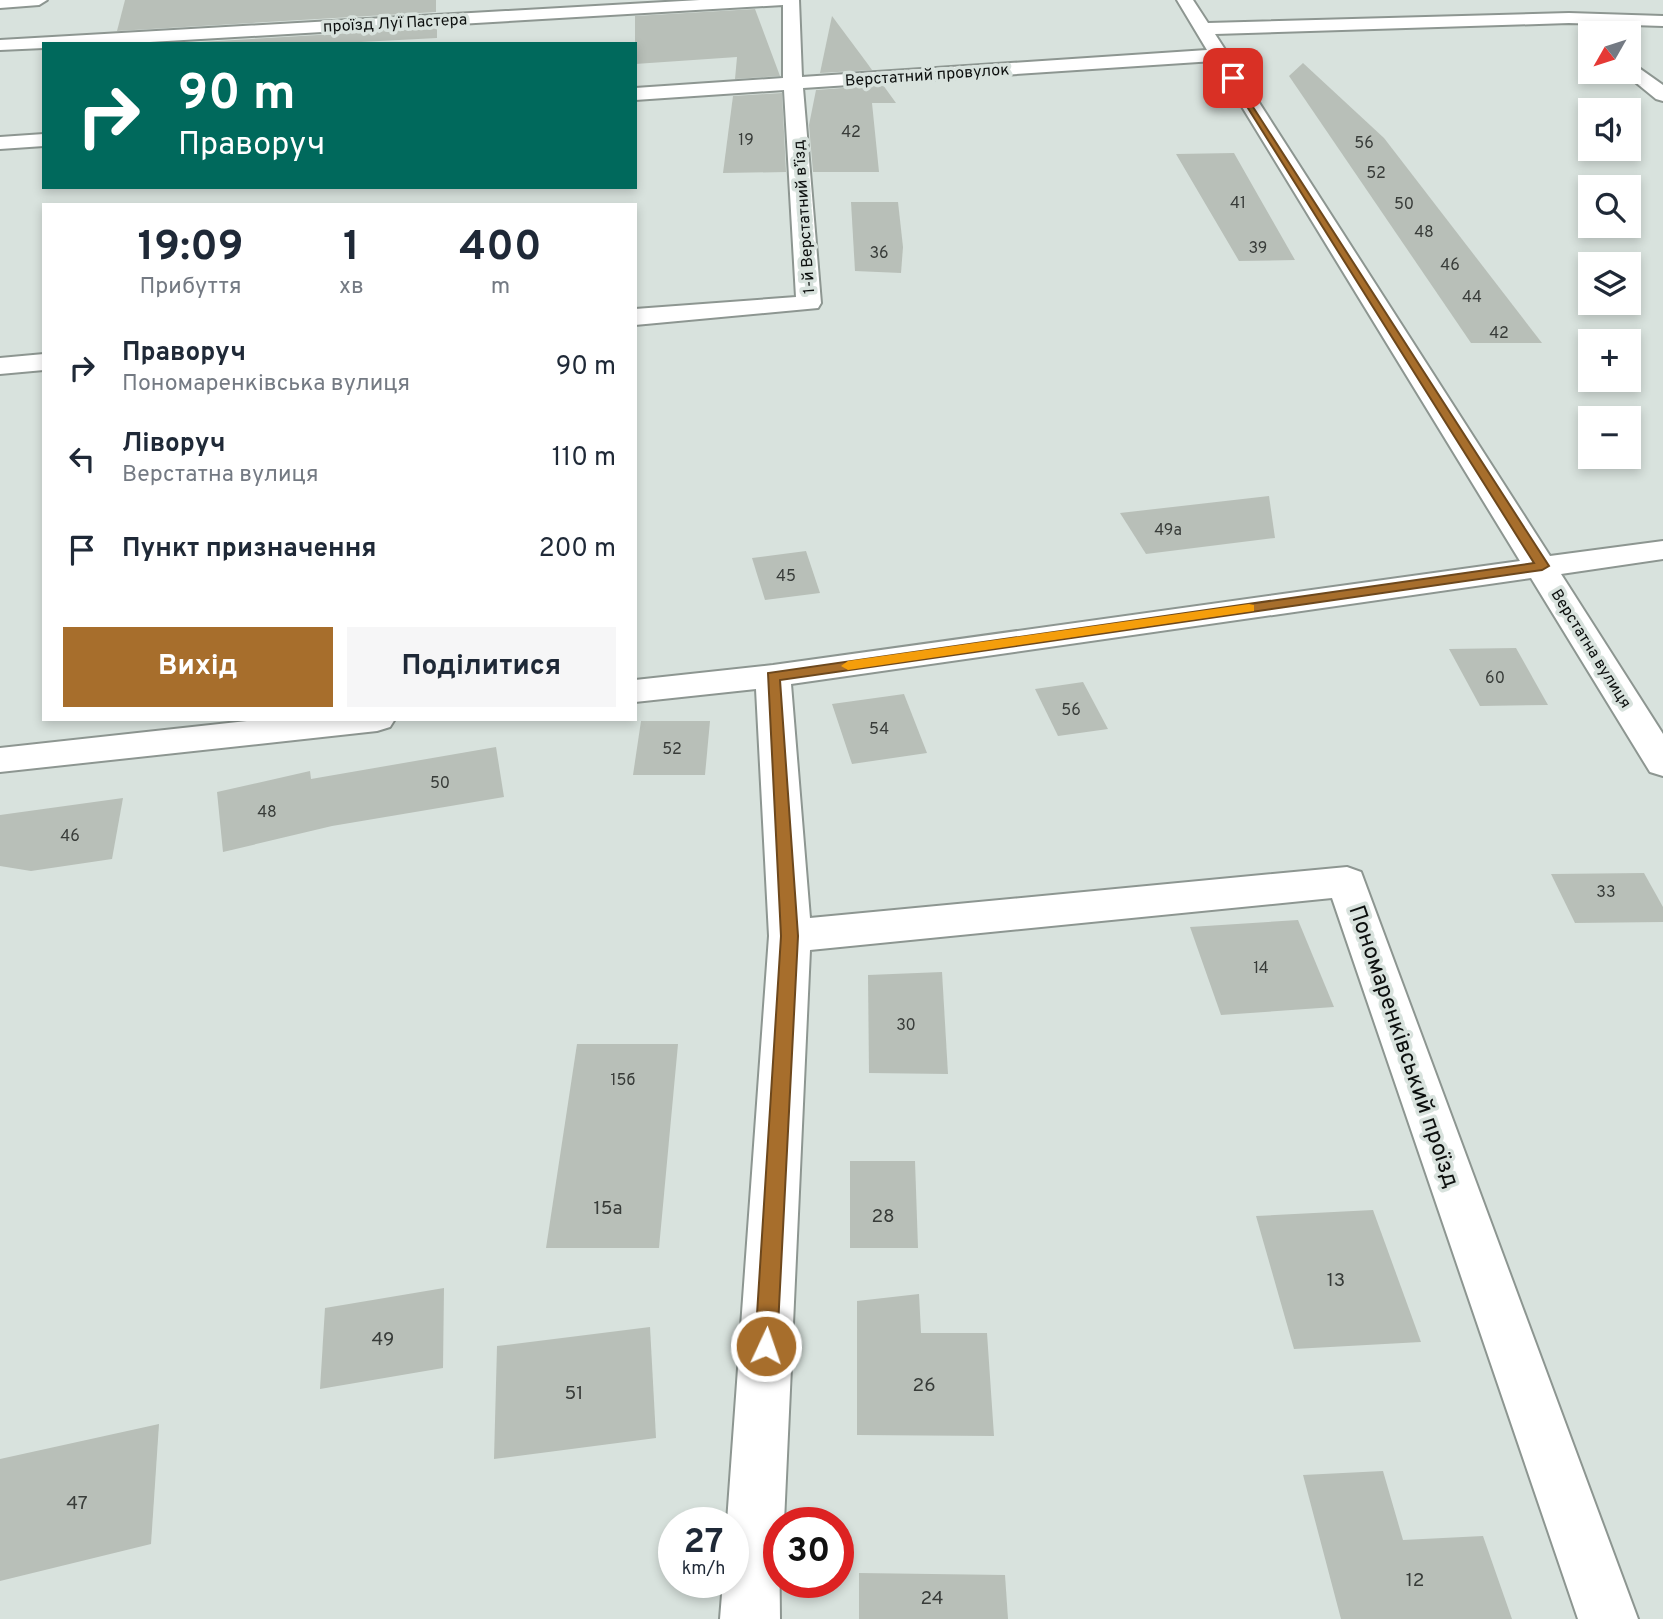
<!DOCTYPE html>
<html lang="uk">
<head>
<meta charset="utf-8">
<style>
  :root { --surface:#fff; --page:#f6f6f7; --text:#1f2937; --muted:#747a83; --accent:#a76e2c }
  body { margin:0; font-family:Overpass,sans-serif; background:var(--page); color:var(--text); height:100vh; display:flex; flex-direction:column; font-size:26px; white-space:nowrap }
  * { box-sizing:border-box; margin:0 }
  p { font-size:23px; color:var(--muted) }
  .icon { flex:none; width:38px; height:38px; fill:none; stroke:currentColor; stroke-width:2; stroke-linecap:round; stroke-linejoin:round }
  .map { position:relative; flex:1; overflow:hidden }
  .panel { position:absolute; left:42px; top:203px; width:595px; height:518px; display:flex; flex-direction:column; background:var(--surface); border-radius:0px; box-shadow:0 4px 10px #0003 }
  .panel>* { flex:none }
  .top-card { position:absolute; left:42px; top:42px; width:595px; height:147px; border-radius:0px; box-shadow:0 4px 10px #0003; background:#00695c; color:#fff; overflow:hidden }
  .needle { width:46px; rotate:231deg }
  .controls { position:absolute; left:1578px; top:21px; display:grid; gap:14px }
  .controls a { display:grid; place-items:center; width:63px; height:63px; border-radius:0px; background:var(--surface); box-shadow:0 4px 10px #0003; font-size:35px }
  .speed { position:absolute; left:658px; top:1507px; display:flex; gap:14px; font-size:35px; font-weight:700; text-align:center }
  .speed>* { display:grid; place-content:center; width:91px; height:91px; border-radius:50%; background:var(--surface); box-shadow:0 4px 10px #0003; line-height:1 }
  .speed small { font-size:18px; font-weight:400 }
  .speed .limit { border:10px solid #d22; background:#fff; color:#111 }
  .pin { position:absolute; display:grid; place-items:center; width:60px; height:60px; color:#fff; margin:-30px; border-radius:14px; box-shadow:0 4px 10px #0006 }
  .me { position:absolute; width:77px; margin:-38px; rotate:3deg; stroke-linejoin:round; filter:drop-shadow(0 0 5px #0008) }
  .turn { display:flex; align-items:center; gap:24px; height:147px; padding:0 21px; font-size:32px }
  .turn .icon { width:91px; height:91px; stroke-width:2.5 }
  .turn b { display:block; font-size:49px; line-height:60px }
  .eta { display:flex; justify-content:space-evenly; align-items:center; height:119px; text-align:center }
  .eta b { font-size:42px; font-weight:700; line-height:49px }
  .button { display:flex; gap:14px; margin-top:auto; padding:14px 21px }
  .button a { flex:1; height:80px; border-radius:0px; background:var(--accent); color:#fff; font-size:28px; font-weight:700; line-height:80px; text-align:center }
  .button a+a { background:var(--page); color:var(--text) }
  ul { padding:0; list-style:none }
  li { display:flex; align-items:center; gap:21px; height:91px; padding:0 21px }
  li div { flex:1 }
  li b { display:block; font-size:26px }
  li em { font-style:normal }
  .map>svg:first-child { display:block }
  .building { fill:#b8bfb8 }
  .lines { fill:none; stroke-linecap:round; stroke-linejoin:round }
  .minor-casing { stroke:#8d9691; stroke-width:4 }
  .minor { fill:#fff; fill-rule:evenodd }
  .route { fill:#a76e2c; stroke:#6d481d; stroke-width:2 }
  .slow { fill:#f59e0b }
  .labels { text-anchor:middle; stroke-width:7; stroke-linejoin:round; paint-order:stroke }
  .far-street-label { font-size:16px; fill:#0d100f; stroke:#d8e2dd }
  .number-label { font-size:16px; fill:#383c39 }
  .near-number-label { font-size:19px; fill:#383c39 }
  .near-street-label { font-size:23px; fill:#0d100f; stroke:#d8e2dd }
</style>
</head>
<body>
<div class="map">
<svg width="1663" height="1619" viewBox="0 0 1663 1619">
  <rect width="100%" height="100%" fill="#d8e2dd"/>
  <g class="building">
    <path d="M 125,0 L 436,0 L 436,12 L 117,31 Z"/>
    <path d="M 755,9 L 780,76 L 735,79 L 737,57 L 635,64 L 635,16 Z"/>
    <path d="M 832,16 L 867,63 L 872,70 L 820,73 Z"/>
    <path d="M 437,28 L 437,38 L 323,44 L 165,44 Z"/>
    <path d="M 1303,63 L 1384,138 L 1542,343 L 1471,343 L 1289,76 Z"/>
    <path d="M 883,85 L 896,103 L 872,103 L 879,172 L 813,172 L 809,125 L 816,90 Z"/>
    <path d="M 782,93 L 786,172 L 723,173 L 733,96 Z"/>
    <path d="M 1234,153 L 1259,197 L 1295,260 L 1239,261 L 1176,154 Z"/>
    <path d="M 851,202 L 898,202 L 903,247 L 901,273 L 855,271 Z"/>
    <path d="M 1269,496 L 1275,538 L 1146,554 L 1120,513 Z"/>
    <path d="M 806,551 L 820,593 L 765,600 L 752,558 Z"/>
    <path d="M 1516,648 L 1548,705 L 1480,706 L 1449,649 Z"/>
    <path d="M 1083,682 L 1108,729 L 1058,736 L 1035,689 Z"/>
    <path d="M 904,694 L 927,753 L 852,764 L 832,704 Z"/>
    <path d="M 641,721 L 710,721 L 705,775 L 633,775 Z"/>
    <path d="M 496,747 L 504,797 L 332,826 L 223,852 L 217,792 L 310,771 L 311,779 Z"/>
    <path d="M 123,798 L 112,859 L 31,871 L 0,866 L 0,815 Z"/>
    <path d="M 1644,873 L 1663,907 L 1663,922 L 1575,923 L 1551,874 Z"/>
    <path d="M 1298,920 L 1334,1007 L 1221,1015 L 1190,927 Z"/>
    <path d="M 942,972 L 948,1074 L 869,1073 L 868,975 Z"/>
    <path d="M 577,1044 L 678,1044 L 659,1248 L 546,1248 Z"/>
    <path d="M 850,1161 L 915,1161 L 918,1248 L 850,1248 Z"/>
    <path d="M 1373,1210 L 1421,1342 L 1294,1349 L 1256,1216 Z"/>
    <path d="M 444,1288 L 443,1368 L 320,1389 L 325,1308 Z"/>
    <path d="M 919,1294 L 921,1333 L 987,1333 L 994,1436 L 857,1435 L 857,1301 Z"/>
    <path d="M 650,1327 L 656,1438 L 494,1459 L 497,1346 Z"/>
    <path d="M 159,1424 L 151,1544 L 0,1581 L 0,1459 Z"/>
    <path d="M 1383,1471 L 1403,1540 L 1483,1536 L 1512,1619 L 1341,1619 L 1303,1475 Z"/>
    <path d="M 859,1573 L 1005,1575 L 1008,1619 L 859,1619 Z"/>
  </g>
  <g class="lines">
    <g class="minor-casing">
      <g id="minor">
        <path d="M 0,0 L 47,0 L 39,5 L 0,8 Z"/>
        <path d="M 700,0 L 799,0 L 802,77 L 1207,50 L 1177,0 L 1193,0 L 1208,23 L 1569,13 L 1663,16 L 1663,26 L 1569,23 L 1215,34 L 1550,556 L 1663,541 L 1663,559 L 1561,574 L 1663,734 L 1663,776 L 1650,772 L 1531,578 L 791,684 L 810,918 L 1347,867 L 1361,872 L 1638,1619 L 1578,1619 L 1332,898 L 810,950 L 784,1522 L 779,1522 L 780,1619 L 720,1619 L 723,1582 L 733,1582 L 733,1522 L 727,1522 L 769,936 L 756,689 L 635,702 L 635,680 L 773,665 L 1520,561 L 1214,61 L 803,88 L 821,303 L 818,308 L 635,325 L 635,309 L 796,297 L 784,90 L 635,100 L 635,88 L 783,78 L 783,5 L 116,44 L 44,44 L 44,48 L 0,50 L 0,40 Z"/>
        <path d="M 1629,61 L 1663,85 L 1663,101 L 1656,99 L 1623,72 L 1629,72 Z"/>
        <path d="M 44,134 L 44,146 L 0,149 L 0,137 Z"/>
        <path d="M 44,354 L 44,370 L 0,374 L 0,358 Z"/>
        <path d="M 265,719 L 395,719 L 390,727 L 377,731 L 0,772 L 0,748 Z"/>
      </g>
    </g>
    <use href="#minor" class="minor"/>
  </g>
  <path class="route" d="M 1233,76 L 1549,566 L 1542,570 L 780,680 L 798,936 L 777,1346 L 774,1353 L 766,1356 L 758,1353 L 755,1346 L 781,936 L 768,673 L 1534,563 L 1229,78 Z"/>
  <path class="slow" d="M 1249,604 L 1254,605 L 1254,611 L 848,670 L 841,666 L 848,661 Z"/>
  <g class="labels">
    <g class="far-street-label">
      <text transform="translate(395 22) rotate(-3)" y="6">проїзд Луї Пастера</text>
      <text transform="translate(927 74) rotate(-4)" y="6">Верстатний провулок</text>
      <text transform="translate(803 217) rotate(-94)" y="6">1-й Верстатний в’їзд</text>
      <text transform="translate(1592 648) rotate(58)" y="6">Верстатна вулиця</text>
    </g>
    <g class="number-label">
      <text x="851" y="137">42</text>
      <text x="746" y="145">19</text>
      <text x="1364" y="148">56</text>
      <text x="1376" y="178">52</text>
      <text x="1238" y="208">41</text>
      <text x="1404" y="209">50</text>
      <text x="1424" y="237">48</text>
      <text x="1258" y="253">39</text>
      <text x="879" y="258">36</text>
      <text x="1450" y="270">46</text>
      <text x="1472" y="302">44</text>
      <text x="1499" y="338">42</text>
      <text x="1168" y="535">49а</text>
      <text x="786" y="581">45</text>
      <text x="1495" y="683">60</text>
      <text x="1071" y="715">56</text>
      <text x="879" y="734">54</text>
      <text x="672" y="754">52</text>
      <text x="440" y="788">50</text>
      <text x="267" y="817">48</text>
      <text x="70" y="841">46</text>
      <text x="1606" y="897">33</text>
      <text x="1261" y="973">14</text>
      <text x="906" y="1030">30</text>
      <text x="623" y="1085">15б</text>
    </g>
    <g class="near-number-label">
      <text x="608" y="1214">15а</text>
      <text x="883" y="1222">28</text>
      <text x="1336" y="1286">13</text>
      <text x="383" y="1345">49</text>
      <text x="924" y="1391">26</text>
      <text x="574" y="1399">51</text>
      <text x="77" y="1509">47</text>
      <text x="1415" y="1586">12</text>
      <text x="932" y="1604">24</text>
    </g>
    <g class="near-street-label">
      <text transform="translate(1405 1046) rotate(71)" y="8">Пономаренківський проїзд</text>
    </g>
  </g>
</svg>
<div class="controls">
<a><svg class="needle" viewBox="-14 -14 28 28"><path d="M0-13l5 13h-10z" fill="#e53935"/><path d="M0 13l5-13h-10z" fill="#747a83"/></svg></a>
<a><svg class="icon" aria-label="sound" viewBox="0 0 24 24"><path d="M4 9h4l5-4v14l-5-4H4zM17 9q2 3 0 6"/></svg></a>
<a><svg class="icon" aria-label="search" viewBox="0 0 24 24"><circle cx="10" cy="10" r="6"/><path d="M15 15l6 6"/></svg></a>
<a><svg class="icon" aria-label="layers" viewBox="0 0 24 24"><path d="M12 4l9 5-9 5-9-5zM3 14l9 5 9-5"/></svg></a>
<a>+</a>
<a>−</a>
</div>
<div class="speed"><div>27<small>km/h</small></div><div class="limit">30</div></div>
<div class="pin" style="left:1233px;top:78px;background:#d93025"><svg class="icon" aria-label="arrive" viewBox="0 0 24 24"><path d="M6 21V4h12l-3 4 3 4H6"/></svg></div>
<svg class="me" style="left:766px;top:1346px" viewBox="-20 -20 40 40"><circle r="17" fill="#a76e2c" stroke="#fff" stroke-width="3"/><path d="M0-11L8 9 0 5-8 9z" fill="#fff"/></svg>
<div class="top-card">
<div class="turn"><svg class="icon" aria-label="right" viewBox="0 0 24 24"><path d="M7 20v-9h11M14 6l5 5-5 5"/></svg><div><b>90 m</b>Праворуч</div></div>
</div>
<section class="panel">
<div class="eta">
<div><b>19:09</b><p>Прибуття</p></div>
<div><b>1</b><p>хв</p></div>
<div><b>400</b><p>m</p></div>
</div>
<ul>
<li><svg class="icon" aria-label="right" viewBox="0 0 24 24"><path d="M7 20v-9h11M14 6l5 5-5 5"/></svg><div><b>Праворуч</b><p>Пономаренківська вулиця</p></div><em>90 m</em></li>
<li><svg class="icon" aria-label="left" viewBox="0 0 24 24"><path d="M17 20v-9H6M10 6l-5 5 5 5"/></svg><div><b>Ліворуч</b><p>Верстатна вулиця</p></div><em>110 m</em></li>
<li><svg class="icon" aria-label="arrive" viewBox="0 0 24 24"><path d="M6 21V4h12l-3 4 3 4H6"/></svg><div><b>Пункт призначення</b></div><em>200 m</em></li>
</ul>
<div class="button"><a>Вихід</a><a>Поділитися</a></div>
</section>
</div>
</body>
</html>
